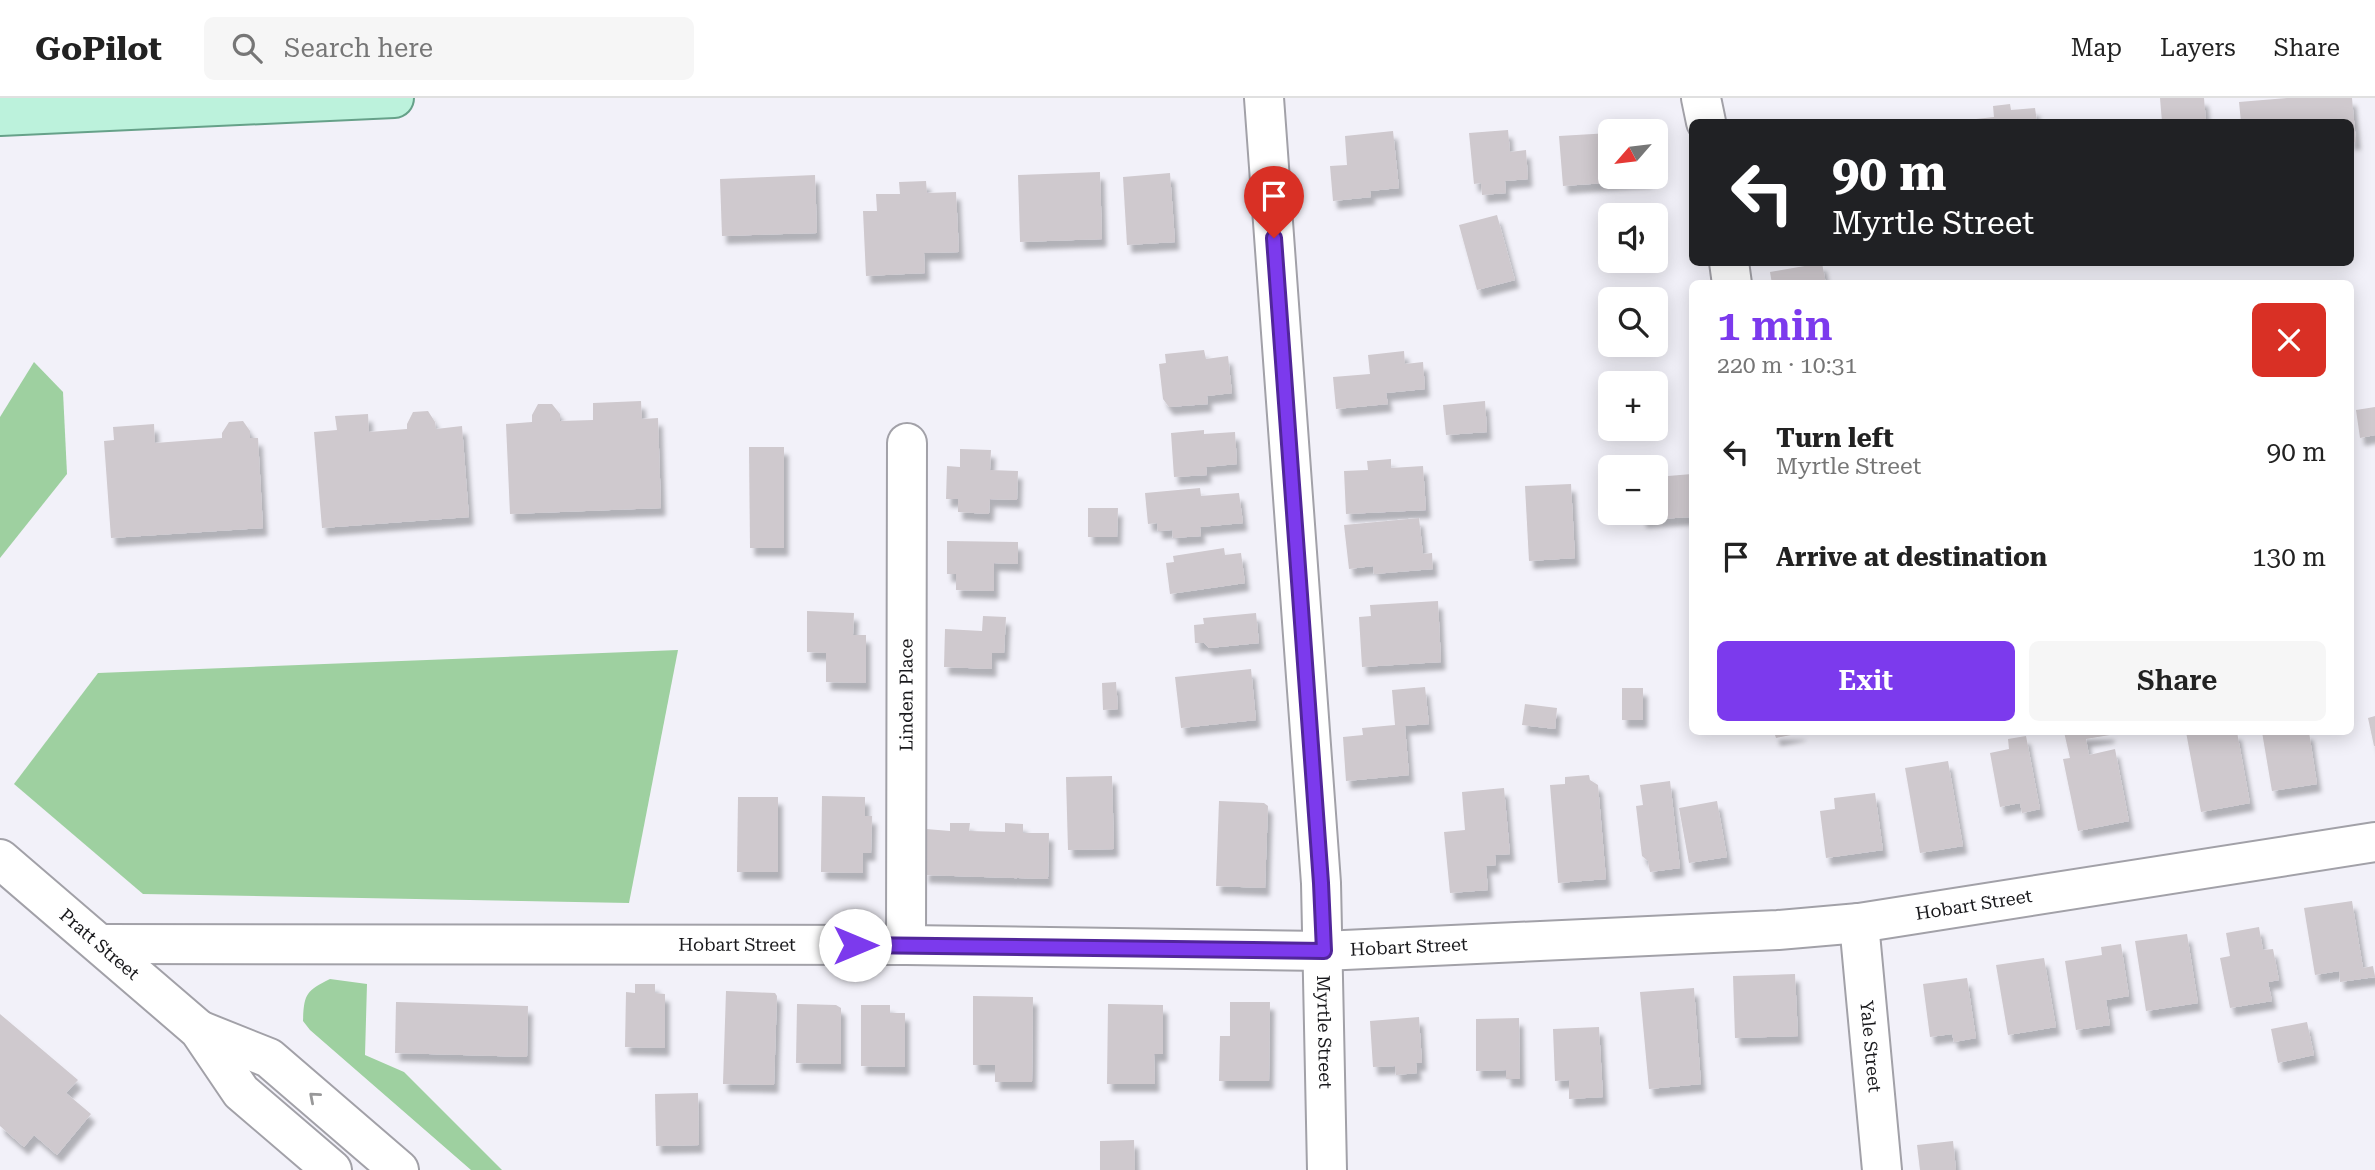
<!DOCTYPE html>
<html lang="en">
<head>
<meta charset="utf-8">
<style>
  :root { --surface:#fff; --page:#f6f6f6; --text:#222; --muted:#767676; --line:#e0e0e0; --accent:#7c3aed }
  body { margin:0; font-family:"Roboto Serif",serif; background:var(--page); color:var(--text); height:100vh; display:flex; flex-direction:column; font-size:26px; white-space:nowrap }
  * { box-sizing:border-box; margin:0 }
  p { font-size:23px; color:var(--muted) }
  .icon { flex:none; width:38px; height:38px; fill:none; stroke:currentColor; stroke-width:2; stroke-linecap:round; stroke-linejoin:round }
  .map { position:relative; flex:1; overflow:hidden }
  .details { position:absolute; left:1689px; top:182px; width:665px; height:455px; display:flex; flex-direction:column; background:var(--surface); border-radius:10px; box-shadow:0 4px 18px #0003 }
  .details>* { flex:none }
  .hud { position:absolute; left:1689px; top:21px; width:665px; height:147px; border-radius:10px; box-shadow:0 4px 18px #0003; background:#202124; color:#fff; overflow:hidden }
  .needle { width:46px; rotate:242deg }
  .buttons { position:absolute; left:1598px; top:21px; display:grid; gap:14px }
  .buttons a { display:grid; place-items:center; width:70px; height:70px; border-radius:10px; background:var(--surface); box-shadow:0 4px 18px #0003; font-size:35px }
  .pin { position:absolute; display:grid; place-items:center; width:60px; height:60px; color:#fff; margin:-72px -30px; border-radius:50% 50% 50% 0; rotate:-45deg; box-shadow:0 0 7px #0007 }
  .pin .icon { rotate:45deg }
  .me { position:absolute; width:77px; margin:-38px; rotate:90deg; stroke-linejoin:round; filter:drop-shadow(0 0 5px #0008) }
  .turn { display:flex; align-items:center; gap:24px; height:147px; padding:0 28px; font-size:32px }
  .turn .icon { width:91px; height:91px; stroke-width:2.5 }
  .turn b { display:block; font-size:49px; line-height:60px }
  .round { display:grid; place-items:center; flex:none; width:74px; height:74px; border-radius:10px; background:var(--page) }
  .overview { display:flex; align-items:center; justify-content:space-between; height:119px; padding:0 28px }
  h1 { font-size:42px; font-weight:600; line-height:52px; color:var(--accent) }
  .primary-button { display:flex; gap:14px; margin-top:auto; padding:14px 28px }
  .primary-button a { flex:1; height:80px; border-radius:10px; background:var(--accent); color:#fff; font-size:28px; font-weight:600; line-height:80px; text-align:center }
  .primary-button a+a { background:var(--page); color:var(--text) }
  ul { padding:0; list-style:none }
  li { display:flex; align-items:center; gap:21px; height:105px; padding:0 28px }
  li div { flex:1 }
  li b { display:block; font-size:26px }
  li em { font-style:normal }
  header { display:flex; align-items:center; gap:42px; box-sizing:border-box; height:98px; padding:0 35px; background:var(--surface); border-bottom:2px solid var(--line) }
  header strong { font-size:33px }
  nav { display:flex; gap:38px; margin-inline-start:auto; font-size:24px }
  .search { width:490px; height:63px; background:var(--page); display:flex; align-items:center; gap:18px; box-sizing:border-box; padding:0 24px; border-radius:10px; color:var(--muted); font-size:26px }
  .map>svg:first-child { display:block }
  .green { fill:#9ed0a0 }
  .building { fill:#cfc9ce; filter:url(#shadow) }
  .lines { fill:none; stroke-linecap:round; stroke-linejoin:round }
  .minor-casing { stroke:#a2a1a8; stroke-width:42 }
  .major-casing { stroke:#66a189; stroke-width:42 }
  .minor { stroke:#fff; stroke-width:38 }
  .major { stroke:#bcf2dc; stroke-width:38 }
  .oneway { stroke:#989899 }
  .route-casing { stroke:#51269a; stroke-width:18 }
  .route { stroke:#7c3aed; stroke-width:12 }
  .labels { text-anchor:middle; stroke-width:7; stroke-linejoin:round; paint-order:stroke }
  .street-label { font-size:18px; fill:#19191c; stroke:#fff }
</style>
</head>
<body>
<header>
<strong>GoPilot</strong>
<div class="search"><svg class="icon" aria-label="search" viewBox="0 0 24 24"><circle cx="10" cy="10" r="6"/><path d="M15 15l6 6"/></svg>Search here</div>
<nav><a>Map</a><a>Layers</a><a>Share</a></nav>
</header>
<div class="map">
<svg width="2375" height="1072" viewBox="0 0 2375 1072">
  <defs>
    <filter id="shadow"><feDropShadow dx="4.5" dy="8" stdDeviation="2" flood-color="#0004"/></filter>
  </defs>
  <rect width="100%" height="100%" fill="#f2f1f9"/>
  <g class="green">
    <path d="M 34,264 L 63,294 L 67,376 L 0,460 L 0,319 Z"/>
    <path d="M 678,552 L 629,805 L 143,796 L 14,686 L 98,575 Z"/>
    <path d="M 330,881 L 367,886 L 365,957 L 404,974 L 502,1072 L 471,1072 L 310,932 L 303,923 C 304,896 306,893 330,881 Z"/>
  </g>
  <g class="building">
    <path d="M 2160,0 L 2204,0 L 2206,24 L 2162,24 Z"/>
    <path d="M 2287,0 L 2352,0 L 2356,44 L 2350,44 L 2350,24 L 2241,24 L 2239,4 Z"/>
    <path d="M 2010,6 L 2011,12 L 2035,10 L 2037,24 L 1967,24 L 1967,22 L 1994,19 L 1993,8 Z"/>
    <path d="M 1508,32 L 1510,54 L 1526,52 L 1528,81 L 1505,83 L 1506,95 L 1482,97 L 1481,85 L 1474,86 L 1469,35 Z"/>
    <path d="M 1393,33 L 1399,90 L 1370,93 L 1371,99 L 1333,103 L 1330,68 L 1347,67 L 1345,38 Z"/>
    <path d="M 1610,35 L 1610,79 L 1647,79 L 1647,82 L 1563,88 L 1559,38 Z"/>
    <path d="M 1100,74 L 1102,141 L 1020,144 L 1018,77 Z"/>
    <path d="M 1170,75 L 1175,144 L 1127,147 L 1123,79 Z"/>
    <path d="M 815,77 L 817,135 L 722,138 L 720,81 Z"/>
    <path d="M 926,83 L 927,95 L 956,94 L 959,154 L 924,155 L 925,175 L 866,178 L 863,113 L 877,113 L 876,96 L 900,96 L 899,84 Z"/>
    <path d="M 1497,117 L 1515,182 L 1477,192 L 1459,127 Z"/>
    <path d="M 1822,165 L 1826,186 L 1772,186 L 1770,174 Z"/>
    <path d="M 1204,252 L 1206,261 L 1228,258 L 1232,295 L 1207,298 L 1208,306 L 1169,309 L 1163,301 L 1159,266 L 1166,265 L 1165,256 Z"/>
    <path d="M 1404,253 L 1405,266 L 1423,264 L 1425,291 L 1386,295 L 1388,306 L 1336,311 L 1333,279 L 1370,276 L 1368,257 Z"/>
    <path d="M 641,303 L 642,321 L 658,320 L 661,410 L 510,416 L 506,326 L 532,324 L 532,317 L 538,306 L 552,306 L 560,316 L 560,323 L 593,322 L 593,305 Z"/>
    <path d="M 1485,303 L 1487,334 L 1446,337 L 1443,307 Z"/>
    <path d="M 2375,309 L 2375,337 L 2360,340 L 2356,312 Z"/>
    <path d="M 428,313 L 435,324 L 436,331 L 462,328 L 469,419 L 322,430 L 314,334 L 337,332 L 335,318 L 368,316 L 369,334 L 407,331 L 407,326 L 413,314 Z"/>
    <path d="M 243,323 L 250,333 L 250,340 L 258,340 L 263,430 L 111,440 L 104,343 L 114,342 L 113,329 L 154,326 L 155,345 L 222,340 L 222,335 L 229,324 Z"/>
    <path d="M 1204,332 L 1204,336 L 1235,334 L 1237,366 L 1206,369 L 1207,377 L 1174,379 L 1171,335 Z"/>
    <path d="M 749,349 L 784,349 L 784,450 L 750,450 Z"/>
    <path d="M 960,351 L 991,352 L 990,372 L 1018,373 L 1017,402 L 990,401 L 989,416 L 958,414 L 958,401 L 946,401 L 947,368 L 960,369 Z"/>
    <path d="M 1391,361 L 1391,370 L 1423,368 L 1426,412 L 1346,416 L 1344,373 L 1368,372 L 1367,363 Z"/>
    <path d="M 1692,376 L 1692,419 L 1642,422 L 1641,415 L 1656,415 L 1656,379 Z"/>
    <path d="M 1571,386 L 1575,460 L 1529,463 L 1525,388 Z"/>
    <path d="M 1200,390 L 1201,398 L 1239,395 L 1243,425 L 1200,429 L 1201,438 L 1173,440 L 1172,432 L 1158,433 L 1157,425 L 1148,426 L 1145,395 Z"/>
    <path d="M 1088,410 L 1118,410 L 1117,439 L 1088,439 Z"/>
    <path d="M 1419,420 L 1423,456 L 1432,455 L 1433,471 L 1374,476 L 1373,468 L 1349,471 L 1344,427 Z"/>
    <path d="M 947,443 L 1018,444 L 1018,466 L 994,465 L 994,493 L 956,492 L 956,476 L 947,476 Z"/>
    <path d="M 1224,450 L 1225,457 L 1241,455 L 1245,485 L 1170,496 L 1166,465 L 1174,464 L 1173,458 Z"/>
    <path d="M 1438,503 L 1441,564 L 1362,569 L 1359,519 L 1371,518 L 1370,507 Z"/>
    <path d="M 807,513 L 854,515 L 853,537 L 866,537 L 866,585 L 826,584 L 826,555 L 807,554 Z"/>
    <path d="M 1256,515 L 1259,545 L 1209,550 L 1204,545 L 1195,545 L 1194,527 L 1204,526 L 1203,520 Z"/>
    <path d="M 983,518 L 1006,519 L 1004,555 L 992,555 L 992,571 L 944,569 L 945,531 L 982,533 Z"/>
    <path d="M 1251,571 L 1256,622 L 1181,630 L 1175,579 Z"/>
    <path d="M 1116,584 L 1118,611 L 1103,612 L 1102,585 Z"/>
    <path d="M 1425,589 L 1429,626 L 1405,628 L 1409,677 L 1346,683 L 1343,639 L 1363,637 L 1362,630 L 1395,627 L 1392,592 Z"/>
    <rect x="1622" y="590" width="21" height="32"/>
    <path d="M 1525,606 L 1557,610 L 1555,631 L 1522,627 Z"/>
    <path d="M 2375,618 L 2375,648 L 2374,648 L 2368,620 Z"/>
    <path d="M 1774,634 L 1801,634 L 1801,635 L 1776,640 Z"/>
    <path d="M 2064,634 L 2110,634 L 2110,637 L 2086,641 L 2089,657 L 2115,651 L 2129,723 L 2078,733 L 2063,661 L 2070,660 Z"/>
    <path d="M 2186,634 L 2237,634 L 2250,705 L 2201,714 Z"/>
    <path d="M 2262,634 L 2309,634 L 2317,686 L 2272,693 Z"/>
    <path d="M 2026,638 L 2040,711 L 2022,715 L 2020,705 L 2000,709 L 1990,655 L 2009,651 L 2008,641 Z"/>
    <path d="M 1948,663 L 1963,748 L 1920,755 L 1905,670 Z"/>
    <path d="M 1589,677 L 1590,682 L 1598,687 L 1606,781 L 1558,785 L 1550,687 L 1565,686 L 1565,679 Z"/>
    <path d="M 1112,678 L 1114,751 L 1068,752 L 1066,679 Z"/>
    <path d="M 1670,683 L 1680,770 L 1650,774 L 1648,763 L 1642,758 L 1636,708 L 1643,707 L 1640,687 Z"/>
    <path d="M 1504,690 L 1510,756 L 1495,757 L 1496,767 L 1486,768 L 1488,792 L 1450,795 L 1444,734 L 1465,732 L 1462,694 Z"/>
    <path d="M 1875,695 L 1883,752 L 1826,760 L 1820,713 L 1835,711 L 1834,700 Z"/>
    <path d="M 822,698 L 865,699 L 865,718 L 872,718 L 871,755 L 863,755 L 863,775 L 821,774 Z"/>
    <path d="M 738,699 L 778,699 L 778,774 L 737,774 Z"/>
    <path d="M 1219,703 L 1264,705 L 1268,708 L 1265,790 L 1216,788 Z"/>
    <path d="M 1717,703 L 1727,759 L 1689,765 L 1679,710 Z"/>
    <path d="M 950,725 L 970,725 L 969,733 L 1005,734 L 1005,725 L 1023,726 L 1023,735 L 1049,735 L 1048,781 L 924,777 L 926,731 L 950,733 Z"/>
    <path d="M 2352,803 L 2363,870 L 2373,868 L 2375,879 L 2340,884 L 2339,873 L 2315,877 L 2304,810 Z"/>
    <path d="M 2259,829 L 2263,852 L 2273,851 L 2279,882 L 2268,884 L 2272,903 L 2230,910 L 2220,860 L 2230,858 L 2226,835 Z"/>
    <path d="M 2187,836 L 2198,905 L 2146,913 L 2135,843 Z"/>
    <path d="M 2121,846 L 2129,898 L 2106,902 L 2110,927 L 2076,932 L 2065,863 L 2102,857 L 2101,849 Z"/>
    <path d="M 2044,860 L 2056,929 L 2008,937 L 1996,867 Z"/>
    <path d="M 1795,876 L 1798,938 L 1735,940 L 1733,878 Z"/>
    <path d="M 1967,880 L 1976,940 L 1954,944 L 1952,936 L 1930,939 L 1923,886 Z"/>
    <path d="M 635,886 L 655,886 L 655,895 L 665,896 L 665,950 L 625,949 L 626,894 L 635,895 Z"/>
    <path d="M 1694,890 L 1701,986 L 1649,991 L 1640,894 Z"/>
    <path d="M 726,893 L 775,895 L 777,898 L 774,987 L 723,986 Z"/>
    <path d="M 973,898 L 1033,899 L 1032,984 L 995,984 L 995,967 L 973,967 Z"/>
    <path d="M 396,904 L 528,908 L 527,959 L 395,955 Z"/>
    <path d="M 1230,904 L 1270,904 L 1269,983 L 1219,983 L 1220,938 L 1230,938 Z"/>
    <path d="M 797,906 L 836,907 L 841,910 L 841,966 L 796,965 Z"/>
    <path d="M 1108,906 L 1163,907 L 1163,956 L 1154,956 L 1155,986 L 1107,986 Z"/>
    <path d="M 861,907 L 890,907 L 890,915 L 905,915 L 905,969 L 861,968 Z"/>
    <path d="M 0,916 L 78,982 L 66,995 L 91,1016 L 57,1057 L 34,1037 L 24,1049 L 0,1028 Z"/>
    <path d="M 1419,919 L 1422,965 L 1416,965 L 1417,975 L 1396,977 L 1395,968 L 1373,969 L 1370,923 Z"/>
    <path d="M 1519,920 L 1520,981 L 1506,981 L 1506,972 L 1476,973 L 1476,921 Z"/>
    <path d="M 2307,924 L 2314,957 L 2278,965 L 2271,931 Z"/>
    <path d="M 1599,929 L 1603,999 L 1569,1001 L 1569,982 L 1555,983 L 1553,931 Z"/>
    <path d="M 698,995 L 699,1047 L 656,1048 L 655,996 Z"/>
    <path d="M 1134,1042 L 1135,1072 L 1100,1072 L 1100,1043 Z"/>
    <path d="M 1953,1043 L 1956,1072 L 1920,1072 L 1917,1047 Z"/>
  </g>
  <g class="lines">
    <g class="minor-casing">
      <g id="minor">
        <path id="s1" d="M 1264,0 L 1321,785 L 1327,1072"/>
        <path d="M 1701,0 L 1706,24"/>
        <path d="M 1729,164 L 1732,186"/>
        <path id="s2" d="M 0,761 L 199,932 L 241,994 L 332,1072"/>
        <path id="s3" d="M 1859,825 L 1882,1072"/>
        <path id="s4" d="M 100,846 L 906,847 L 1323,853 L 1778,832 L 1859,825 L 2375,744"/>
        <path id="s5" d="M 906,847 L 907,345"/>
        <path d="M 199,932 L 269,960 L 399,1072"/>
      </g>
    </g>
    <g class="major-casing">
      <path id="major" d="M 0,18 L 394,0"/>
    </g>
    <use href="#minor" class="minor"/>
    <use href="#major" class="major"/>
  </g>
  <defs><path id="oneway-chevron" d="M-2-3.5L2.5 0L-2 3.5" fill="none" stroke-width="1.6" stroke-linecap="round" stroke-linejoin="round" transform="scale(1.75)"/></defs>
  <use class="oneway" href="#oneway-chevron" transform="translate(314 999) rotate(-139)"/>
  <g class="lines">
    <g class="route-casing">
      <path id="route" d="M 855,847 L 1324,853 L 1321,785 L 1274,140"/>
    </g>
    <use href="#route" class="route"/>
  </g>
  <g class="labels">
    <g class="street-label">
      <text dy="6" stroke="none"><textPath href="#s5" startOffset="250">Linden Place</textPath></text>
      <text dy="6" stroke="none"><textPath href="#s4" startOffset="1876">Hobart Street</textPath></text>
      <text dy="6" stroke="none"><textPath href="#s2" startOffset="131">Pratt Street</textPath></text>
      <text dy="6" stroke="none"><textPath href="#s4" startOffset="637">Hobart Street</textPath></text>
      <text dy="6" stroke="none"><textPath href="#s4" startOffset="1309">Hobart Street</textPath></text>
      <text dy="6" stroke="none"><textPath href="#s1" startOffset="936">Myrtle Street</textPath></text>
      <text dy="6" stroke="none"><textPath href="#s3" startOffset="124">Yale Street</textPath></text>
    </g>
  </g>
</svg>
<div class="buttons">
<a><svg class="needle" viewBox="-14 -14 28 28"><path d="M0-13l5 13h-10z" fill="#e53935"/><path d="M0 13l5-13h-10z" fill="#767676"/></svg></a>
<a><svg class="icon" aria-label="sound" viewBox="0 0 24 24"><path d="M4 9h4l5-4v14l-5-4H4zM17 9q2 3 0 6"/></svg></a>
<a><svg class="icon" aria-label="search" viewBox="0 0 24 24"><circle cx="10" cy="10" r="6"/><path d="M15 15l6 6"/></svg></a>
<a>+</a>
<a>−</a>
</div>
<div class="pin" style="left:1274px;top:140px;background:#d93025"><svg class="icon" aria-label="arrive" viewBox="0 0 24 24"><path d="M6 21V4h12l-3 4 3 4H6"/></svg></div>
<svg class="me" style="left:855px;top:847px" viewBox="-20 -20 40 40"><circle r="19" fill="#fff"/><path d="M0-13L10 11 0 6-10 11z" fill="#7c3aed"/></svg>
<div class="hud">
<div class="turn"><svg class="icon" aria-label="left" viewBox="0 0 24 24"><path d="M17 20v-9H6M10 6l-5 5 5 5"/></svg><div><b>90 m</b>Myrtle Street</div></div>
</div>
<section class="details">
<div class="overview"><div><h1>1 min</h1><p>220 m · 10:31</p></div><a class="round" style="background:#d93025;color:#fff"><svg class="icon" aria-label="close" viewBox="0 0 24 24"><path d="M6 6l12 12M18 6L6 18"/></svg></a></div>
<ul>
<li><svg class="icon" aria-label="left" viewBox="0 0 24 24"><path d="M17 20v-9H6M10 6l-5 5 5 5"/></svg><div><b>Turn left</b><p>Myrtle Street</p></div><em>90 m</em></li>
<li><svg class="icon" aria-label="arrive" viewBox="0 0 24 24"><path d="M6 21V4h12l-3 4 3 4H6"/></svg><div><b>Arrive at destination</b></div><em>130 m</em></li>
</ul>
<div class="primary-button"><a>Exit</a><a>Share</a></div>
</section>
</div>
</body>
</html>
